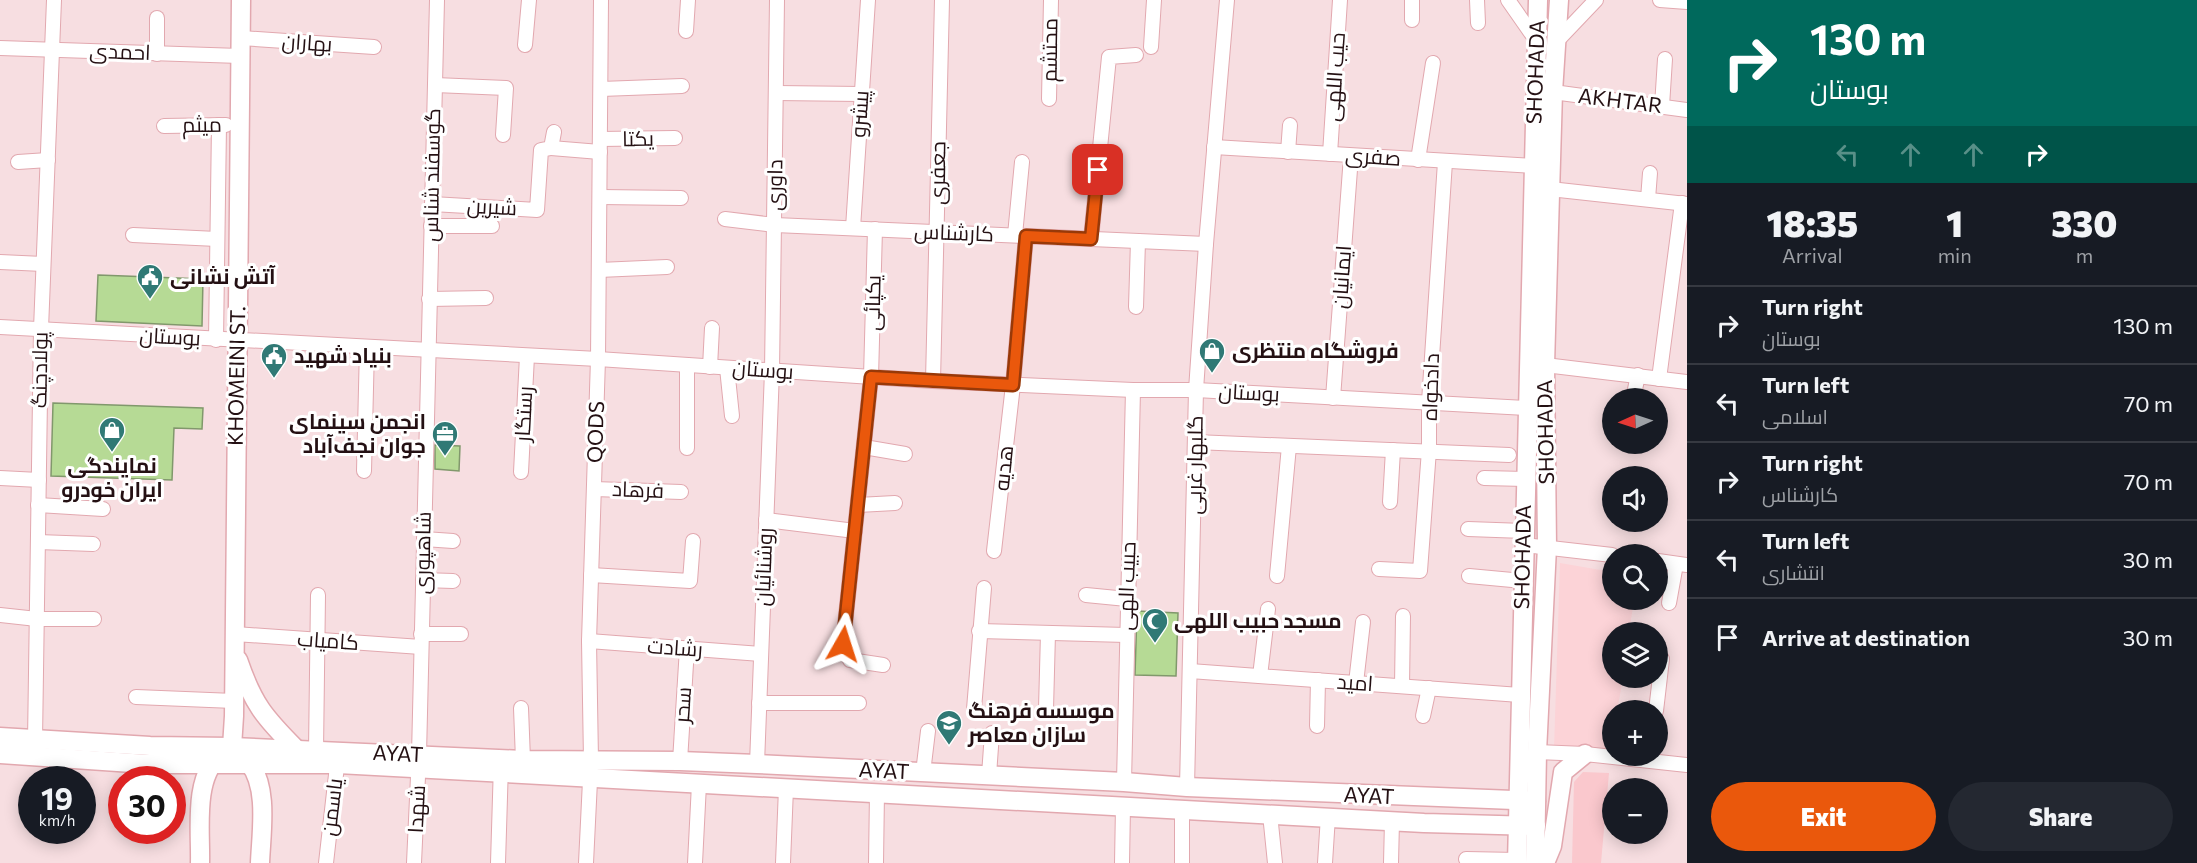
<!DOCTYPE html>
<html lang="en">
<head>
<meta charset="utf-8">
<style>
  :root { --surface:#171b24; --page:#242831; --text:#f1f3f6; --muted:#9ea1a6; --line:#363941; --accent:#ea580c }
  body { margin:0; font-family:Commissioner,Cairo,sans-serif; background:var(--page); color:var(--text); height:100vh; display:flex; flex-direction:column; font-size:22px; white-space:nowrap }
  * { box-sizing:border-box; margin:0 }
  p { font-size:20px; color:var(--muted) }
  .icon { flex:none; width:33px; height:33px; fill:none; stroke:currentColor; stroke-width:2; stroke-linecap:round; stroke-linejoin:round }
  .map { position:relative; flex:1; overflow:hidden }
  .details { display:flex; flex-direction:column; background:var(--surface); width:510px }
  .details>* { flex:none }
  .hud { background:#00695c; color:#fff; overflow:hidden }
  .needle { width:39px; rotate:267deg }
  .controls { position:absolute; left:1602px; top:388px; display:grid; gap:12px }
  .controls a { display:grid; place-items:center; width:66px; height:66px; border-radius:50%; background:var(--surface); box-shadow:0 3px 15px #0003; font-size:30px }
  .speed { position:absolute; left:18px; top:766px; display:flex; gap:12px; font-size:30px; font-weight:700; text-align:center }
  .speed>* { display:grid; place-content:center; width:78px; height:78px; border-radius:50%; background:var(--surface); box-shadow:0 3px 15px #0003; line-height:1 }
  .speed small { font-size:15px; font-weight:400 }
  .speed .limit { border:9px solid #d22; background:#fff; color:#111 }
  .pin { position:absolute; display:grid; place-items:center; width:51px; height:51px; color:#fff; margin:-26px; border-radius:12px; box-shadow:0 3px 9px #0006 }
  .me { position:absolute; width:66px; margin:-33px; rotate:6deg; stroke-linejoin:round; filter:drop-shadow(0 0 4px #0008) }
  .turn { display:flex; align-items:center; gap:21px; height:126px; padding:0 24px; font-size:27px }
  .turn .icon { width:78px; height:78px; stroke-width:2.5 }
  .turn b { display:block; font-size:42px; line-height:51px }
  .lanes { display:flex; align-items:center; height:57px; padding:0 24px; background:#0003; justify-content:center; gap:30px; direction:ltr }
  .lanes .off { opacity:.35 }
  .eta { display:flex; justify-content:space-evenly; align-items:center; height:102px; text-align:center }
  .eta b { font-size:36px; font-weight:800; line-height:42px }
  .cta { display:flex; gap:12px; margin-top:auto; padding:12px 24px }
  .cta a { flex:1; height:69px; border-radius:36px; background:var(--accent); color:#fff; font-size:24px; font-weight:800; line-height:69px; text-align:center }
  .cta a+a { background:var(--page); color:var(--text) }
  ul { padding:0; list-style:none }
  li { display:flex; align-items:center; gap:18px; height:78px; padding:0 24px; border-top:2px solid var(--line) }
  li div { flex:1 }
  li b { display:block; font-size:22px }
  li em { font-style:normal }
  main { display:flex; flex:1; min-height:0 }
  .map>svg:first-child { display:block }
  .built { fill:#fcd3d7 }
  .green { fill:#fac8cd }
  .building { fill:#b6da95; stroke:#81986c; stroke-width:1.5 }
  .lines { fill:none; stroke-linecap:round; stroke-linejoin:round }
  .minor-casing { stroke:#e2a8af; stroke-width:16 }
  .major-casing { stroke:#e2a8af; stroke-width:21 }
  .minor { stroke:#fff; stroke-width:14 }
  .major { stroke:#fff; stroke-width:18 }
  .route-casing { stroke:#983908; stroke-width:15 }
  .route { stroke:#ea580c; stroke-width:10 }
  .labels { text-anchor:middle; stroke-width:6; stroke-linejoin:round; paint-order:stroke }
  .street-label { font-size:21px; fill:#241013; stroke:#fff }
  .poi-label { font-size:21px; font-weight:bold; fill:#241013; stroke:#fff; text-anchor:start }
</style>
</head>
<body>
<main>
<div class="map">
<svg width="1687" height="863" viewBox="0 0 1687 863">
  <rect width="100%" height="100%" fill="#f7dee1"/>
  <path class="built" d="M 1560,563 L 1612,572 L 1612,600 L 1634,600 L 1629,633 L 1612,633 L 1612,678 L 1623,678 L 1617,711 L 1612,711 L 1612,736 L 1610,751 L 1554,749 Z"/>
  <path class="green" d="M 1583,772 L 1609,773 L 1601,863 L 1572,863 L 1574,782 Z"/>
  <g class="building">
    <path d="M 98,275 L 203,279 L 202,326 L 96,321 Z"/>
    <path d="M 53,403 L 203,408 L 202,429 L 174,428 L 172,480 L 51,476 Z"/>
    <path d="M 435,445 L 460,446 L 459,471 L 435,469 Z"/>
    <path d="M 1137,611 L 1178,613 L 1176,676 L 1135,675 Z"/>
  </g>
  <g class="lines">
    <g class="minor-casing">
      <g id="minor">
        <path d="M 1477,0 L 1478,23"/>
        <path d="M 1508,0 L 1536,40"/>
        <path d="M 1660,0 L 1687,2"/>
        <path d="M 157,18 L 157,54"/>
        <path d="M 1412,20 L 1412,0"/>
        <path d="M 686,31 L 688,0"/>
        <path d="M 241,38 L 374,47"/>
        <path d="M 1556,42 L 1596,0"/>
        <path d="M 525,45 L 529,0"/>
        <path d="M 1151,47 L 1154,0"/>
        <path d="M 0,48 L 240,56"/>
        <path d="M 435,85 L 506,88 L 503,135"/>
        <path d="M 601,89 L 682,86"/>
        <path d="M 1553,92 L 1687,110"/>
        <path d="M 776,93 L 861,94"/>
        <path d="M 1049,99 L 1051,0"/>
        <path d="M 1662,106 L 1665,59"/>
        <path d="M 164,126 L 226,125"/>
        <path d="M 600,139 L 675,138"/>
        <path d="M 1214,147 L 1533,166"/>
        <path d="M 551,148 L 600,152"/>
        <path d="M 1288,152 L 1290,125"/>
        <path d="M 1330,154 L 1340,0"/>
        <path d="M 1418,160 L 1433,63"/>
        <path d="M 18,162 L 48,160"/>
        <path d="M 1550,189 L 1687,204"/>
        <path d="M 600,197 L 681,198"/>
        <path d="M 1648,199 L 1650,173"/>
        <path d="M 432,204 L 537,210 L 541,150 L 551,148 L 554,132"/>
        <path d="M 725,219 L 775,225 L 1206,244"/>
        <path d="M 431,226 L 492,226"/>
        <path d="M 853,228 L 868,0"/>
        <path d="M 875,229 L 871,377 L 843,644 L 850,660 L 883,665"/>
        <path d="M 133,235 L 217,239"/>
        <path d="M 1015,235 L 1022,162"/>
        <path d="M 1091,239 L 1109,57 L 1136,55"/>
        <path d="M 0,262 L 43,264"/>
        <path d="M 599,270 L 667,267"/>
        <path d="M 429,299 L 486,298"/>
        <path d="M 1136,307 L 1138,241"/>
        <path d="M 0,327 L 598,359 L 933,381 L 1133,390 L 1196,390 L 1527,408"/>
        <path d="M 216,340 L 219,125"/>
        <path d="M 1545,365 L 1687,382"/>
        <path d="M 710,367 L 712,328"/>
        <path d="M 727,368 L 732,416"/>
        <path d="M 1659,379 L 1682,203"/>
        <path d="M 933,381 L 942,0"/>
        <path d="M 1333,398 L 1351,156"/>
        <path d="M 1633,399 L 1638,375"/>
        <path d="M 1195,442 L 1509,455"/>
        <path d="M 864,447 L 905,454"/>
        <path d="M 687,448 L 687,365"/>
        <path d="M 364,471 L 367,347"/>
        <path d="M 521,472 L 527,356"/>
        <path d="M 0,478 L 39,480"/>
        <path d="M 1484,478 L 1525,479"/>
        <path d="M 594,489 L 681,492"/>
        <path d="M 1390,502 L 1393,450"/>
        <path d="M 38,505 L 103,509"/>
        <path d="M 858,505 L 895,503"/>
        <path d="M 766,520 L 855,531"/>
        <path d="M 1468,529 L 1524,531"/>
        <path d="M 424,539 L 453,541"/>
        <path d="M 38,542 L 93,544"/>
        <path d="M 1524,545 L 1612,555"/>
        <path d="M 994,551 L 1013,385 L 1026,236"/>
        <path d="M 1658,561 L 1687,565"/>
        <path d="M 1379,569 L 1420,571 L 1429,450 L 1429,402 L 1445,162"/>
        <path d="M 591,575 L 690,581 L 693,541"/>
        <path d="M 1277,576 L 1289,446"/>
        <path d="M 1469,576 L 1523,581"/>
        <path d="M 423,580 L 453,581"/>
        <path d="M 1086,595 L 1127,599"/>
        <path d="M 1669,603 L 1676,564"/>
        <path d="M 0,615 L 37,619 L 94,619"/>
        <path d="M 979,631 L 1126,635"/>
        <path d="M 235,634 L 421,647"/>
        <path d="M 421,634 L 461,634"/>
        <path d="M 589,641 L 761,654"/>
        <path d="M 1190,671 L 1520,695"/>
        <path d="M 1260,676 L 1268,609"/>
        <path d="M 1356,683 L 1363,622"/>
        <path d="M 1402,686 L 1403,616"/>
        <path d="M 136,697 L 234,701"/>
        <path d="M 759,703 L 859,703"/>
        <path d="M 521,708 L 523,760"/>
        <path d="M 974,709 L 984,588"/>
        <path d="M 1046,709 L 1048,633"/>
        <path d="M 1656,711 L 1662,659"/>
        <path d="M 1423,716 L 1429,688"/>
        <path d="M 1317,726 L 1318,680"/>
        <path d="M 35,741 L 41,329 L 54,0"/>
        <path d="M 316,751 L 318,595"/>
        <path d="M 1537,752 L 1585,754 L 1687,765"/>
        <path d="M 680,761 L 687,648"/>
        <path d="M 757,764 L 772,371 L 777,0"/>
        <path d="M 923,773 L 928,731"/>
        <path d="M 989,775 L 992,733"/>
        <path d="M 1124,782 L 1133,390"/>
        <path d="M 1187,787 L 1196,390 L 1206,244 L 1227,0"/>
        <path d="M 1182,810 L 1182,863"/>
        <path d="M 1270,814 L 1275,863"/>
        <path d="M 1466,859 L 1517,860"/>
        <path d="M 326,863 L 338,757"/>
        <path d="M 414,863 L 419,755 L 437,0"/>
        <path d="M 498,863 L 501,764"/>
        <path d="M 586,863 L 591,760 L 589,641 L 598,359 L 601,0"/>
        <path d="M 695,863 L 699,784"/>
        <path d="M 783,863 L 786,788"/>
        <path d="M 876,863 L 877,792"/>
        <path d="M 1122,863 L 1123,806"/>
        <path d="M 1325,863 L 1328,816"/>
        <path d="M 1391,863 L 1392,821"/>
      </g>
    </g>
    <g class="major-casing">
      <g id="major">
        <path d="M 241,0 L 234,716 L 232,747 C 237,752 244,757 249,763 C 269,787 261,834 260,863"/>
        <path d="M 238,660 C 253,704 264,717 297,750"/>
        <path d="M 0,737 L 150,746 L 232,747 L 523,760 L 680,761 L 757,764 L 1124,782 L 1187,787 L 1536,801"/>
        <path d="M 0,754 L 147,764 L 338,764 L 1424,823 L 1536,826"/>
        <path d="M 200,863 C 201,833 193,778 219,757"/>
        <path d="M 1517,863 L 1538,0"/>
        <path d="M 1535,863 L 1537,752 L 1547,547 L 1545,365 L 1553,92 L 1559,0"/>
        <path d="M 1545,863 L 1552,846 L 1563,772 L 1585,754"/>
      </g>
    </g>
    <use href="#minor" class="minor"/>
    <use href="#major" class="major"/>
  </g>
  <g class="lines">
    <g class="route-casing">
      <path id="route" d="M 843,644 L 871,377 L 1013,385 L 1026,236 L 1091,239 L 1098,170"/>
    </g>
    <use href="#route" class="route"/>
  </g>
  <defs>
    <g id="civic-pin" transform="scale(1.35)"><path d="M0 17L-7.5 6A9.5 9.5 0 1 1 7.5 6Z" fill="#307975" stroke="#fff"/><path d="M-.6-6.5H3V-4.5H.6V-3L4-1V1h2V6H-6V1h2V-1L-.6-3ZM-1.2 2.5V6h2.4V2.5Z" fill="#fff"/></g>
    <g id="shop-pin" transform="scale(1.35)"><path d="M0 17L-7.5 6A9.5 9.5 0 1 1 7.5 6Z" fill="#307975" stroke="#fff"/><path d="M-5-2.5h2.3a2.7 3.5 0 0 1 5.4 0H5L5.5 6h-11ZM-1.5-2.5h3a1.5 2.3 0 0 0-3 0Z" fill="#fff"/></g>
    <g id="office-pin" transform="scale(1.35)"><path d="M0 17L-7.5 6A9.5 9.5 0 1 1 7.5 6Z" fill="#307975" stroke="#fff"/><path d="M-6-3h4V-5.5h4V-3h4V5H-6ZM-1-4.5V-3h2v-1.5ZM-6 0V1H6V0Z" fill="#fff"/></g>
    <g id="mosque-pin" transform="scale(1.35)"><path d="M0 17L-7.5 6A9.5 9.5 0 1 1 7.5 6Z" fill="#307975" stroke="#fff"/><path d="M3.5-4.9A6 6 0 1 0 3.5 4.9A5 5 0 1 1 3.5-4.9Z" fill="#fff"/></g>
    <g id="school-pin" transform="scale(1.35)"><path d="M0 17L-7.5 6A9.5 9.5 0 1 1 7.5 6Z" fill="#307975" stroke="#fff"/><path d="M0-5L7-2L0 1L-7-2ZM-4 1L0 2.5L4 1V4Q0 6-4 4Z" fill="#fff"/></g>
  </defs>
  <g fill-rule="evenodd">
    <use href="#civic-pin" x="150" y="277"/>
    <use href="#shop-pin" x="1212" y="351"/>
    <use href="#civic-pin" x="274" y="356"/>
    <use href="#shop-pin" x="112" y="430"/>
    <use href="#office-pin" x="445" y="434"/>
    <use href="#mosque-pin" x="1155" y="621"/>
    <use href="#school-pin" x="949" y="723"/>
  </g>
  <g class="labels">
    <g class="street-label">
      <text transform="translate(307 43) rotate(4)" y="7">بهاران</text>
      <text transform="translate(1050 50) rotate(-89)" y="7">محتشم</text>
      <text transform="translate(120 52) rotate(2)" y="7">احمدی</text>
      <text transform="translate(1536 72) rotate(-88)" y="7">SHOHADA</text>
      <text transform="translate(1335 77) rotate(-86)" y="7">حیب اللهی</text>
      <text transform="translate(1620 101) rotate(7)" y="7">AKHTAR</text>
      <text transform="translate(860 114) rotate(-86)" y="7">پیشرو</text>
      <text transform="translate(202 125) rotate(-1)" y="7">میثم</text>
      <text transform="translate(638 139) rotate(-1)" y="7">یکتا</text>
      <text transform="translate(1373 157) rotate(4)" y="7">صفری</text>
      <text transform="translate(938 173) rotate(-89)" y="7">جعفری</text>
      <text transform="translate(432 175) rotate(-89)" y="7">گوسفند شناس</text>
      <text transform="translate(775 185) rotate(-89)" y="7">داوری</text>
      <text transform="translate(492 207) rotate(3)" y="7">شیرین</text>
      <text transform="translate(954 233) rotate(2)" y="7">کارشناس</text>
      <text transform="translate(1342 277) rotate(-86)" y="7">ایمانیان</text>
      <text transform="translate(873 303) rotate(-89)" y="7">یکپائی</text>
      <text transform="translate(170 337) rotate(3)" y="7">بوستان</text>
      <text transform="translate(40 370) rotate(-89)" y="7">پولادچنگ</text>
      <text transform="translate(763 370) rotate(4)" y="7">بوستان</text>
      <text transform="translate(237 376) rotate(-89)" y="7">KHOMEINI ST.</text>
      <text transform="translate(1431 387) rotate(-88)" y="7">دادخواه</text>
      <text transform="translate(1249 393) rotate(3)" y="7">بوستان</text>
      <text transform="translate(524 414) rotate(-87)" y="7">رستگار</text>
      <text transform="translate(596 432) rotate(-88)" y="7">QODS</text>
      <text transform="translate(1546 432) rotate(-91)" y="7">SHOHADA</text>
      <text transform="translate(1195 465) rotate(-89)" y="7">گلبهار غربی</text>
      <text transform="translate(1004 468) rotate(-84)" y="7">هدیه</text>
      <text transform="translate(638 490) rotate(2)" y="7">فرهاد</text>
      <text transform="translate(423 553) rotate(-89)" y="7">شاهپوری</text>
      <text transform="translate(1523 557) rotate(-89)" y="7">SHOHADA</text>
      <text transform="translate(764 567) rotate(-88)" y="7">روشنائیان</text>
      <text transform="translate(1127 586) rotate(-88)" y="7">حبیب الهی</text>
      <text transform="translate(328 641) rotate(4)" y="7">کامیاب</text>
      <text transform="translate(675 648) rotate(4)" y="7">رشادت</text>
      <text transform="translate(1355 683) rotate(4)" y="7">امید</text>
      <text transform="translate(683 705) rotate(-86)" y="7">سحر</text>
      <text transform="translate(398 754) rotate(3)" y="7">AYAT</text>
      <text transform="translate(884 771) rotate(3)" y="7">AYAT</text>
      <text transform="translate(1369 796) rotate(3)" y="7">AYAT</text>
      <text transform="translate(332 807) rotate(-83)" y="7">یاسمن</text>
      <text transform="translate(417 809) rotate(-87)" y="7">شهدا</text>
    </g>
    <g class="poi-label">
      <text x="170" y="284">آتش نشانی</text>
      <text x="1232" y="358">فروشگاه منتظری</text>
      <text x="294" y="363">بنیاد شهید</text>
      <text x="426" y="429" text-anchor="end">انجمن سینمای<tspan x="426" dy="24">جوان نجف‌آباد</tspan></text>
      <text x="112" y="473" text-anchor="middle">نمایندگی<tspan x="112" dy="24">ایران خودرو</tspan></text>
      <text x="1174" y="628">مسجد حبیب اللهی</text>
      <text x="968" y="718">موسسه فرهنگ<tspan x="968" dy="24">سازان معاصر</tspan></text>
    </g>
  </g>
</svg>
<div class="controls">
<a><svg class="needle" viewBox="-14 -14 28 28"><path d="M0-13l5 13h-10z" fill="#e53935"/><path d="M0 13l5-13h-10z" fill="#9ea1a6"/></svg></a>
<a><svg class="icon" aria-label="sound" viewBox="0 0 24 24"><path d="M4 9h4l5-4v14l-5-4H4zM17 9q2 3 0 6"/></svg></a>
<a><svg class="icon" aria-label="search" viewBox="0 0 24 24"><circle cx="10" cy="10" r="6"/><path d="M15 15l6 6"/></svg></a>
<a><svg class="icon" aria-label="layers" viewBox="0 0 24 24"><path d="M12 4l9 5-9 5-9-5zM3 14l9 5 9-5"/></svg></a>
<a>+</a>
<a>−</a>
</div>
<div class="speed"><div>19<small>km/h</small></div><div class="limit">30</div></div>
<div class="pin" style="left:1098px;top:170px;background:#d93025"><svg class="icon" aria-label="arrive" viewBox="0 0 24 24"><path d="M6 21V4h12l-3 4 3 4H6"/></svg></div>
<svg class="me" style="left:843px;top:644px" viewBox="-20 -20 40 40"><path d="M0-17L14 15 0 8-14 15z" fill="#ea580c" stroke="#fff" stroke-width="4"/></svg>
</div>
<section class="details">
<div class="hud">
<div class="turn"><svg class="icon" aria-label="right" viewBox="0 0 24 24"><path d="M7 20v-9h11M14 6l5 5-5 5"/></svg><div><b>130 m</b>بوستان</div></div>
<div class="lanes"><svg class="icon off" aria-label="left" viewBox="0 0 24 24"><path d="M17 20v-9H6M10 6l-5 5 5 5"/></svg><svg class="icon off" aria-label="ahead" viewBox="0 0 24 24"><path d="M12 20V5M6 11l6-6 6 6"/></svg><svg class="icon off" aria-label="ahead" viewBox="0 0 24 24"><path d="M12 20V5M6 11l6-6 6 6"/></svg><svg class="icon" aria-label="right" viewBox="0 0 24 24"><path d="M7 20v-9h11M14 6l5 5-5 5"/></svg></div>
</div>
<div class="eta">
<div><b>18:35</b><p>Arrival</p></div>
<div><b>1</b><p>min</p></div>
<div><b>330</b><p>m</p></div>
</div>
<ul>
<li><svg class="icon" aria-label="right" viewBox="0 0 24 24"><path d="M7 20v-9h11M14 6l5 5-5 5"/></svg><div><b>Turn right</b><p>بوستان</p></div><em>130 m</em></li>
<li><svg class="icon" aria-label="left" viewBox="0 0 24 24"><path d="M17 20v-9H6M10 6l-5 5 5 5"/></svg><div><b>Turn left</b><p>اسلامی</p></div><em>70 m</em></li>
<li><svg class="icon" aria-label="right" viewBox="0 0 24 24"><path d="M7 20v-9h11M14 6l5 5-5 5"/></svg><div><b>Turn right</b><p>کارشناس</p></div><em>70 m</em></li>
<li><svg class="icon" aria-label="left" viewBox="0 0 24 24"><path d="M17 20v-9H6M10 6l-5 5 5 5"/></svg><div><b>Turn left</b><p>انتشاری</p></div><em>30 m</em></li>
<li><svg class="icon" aria-label="arrive" viewBox="0 0 24 24"><path d="M6 21V4h12l-3 4 3 4H6"/></svg><div><b>Arrive at destination</b></div><em>30 m</em></li>
</ul>
<div class="cta"><a>Exit</a><a>Share</a></div>
</section>
</main>
</body>
</html>
